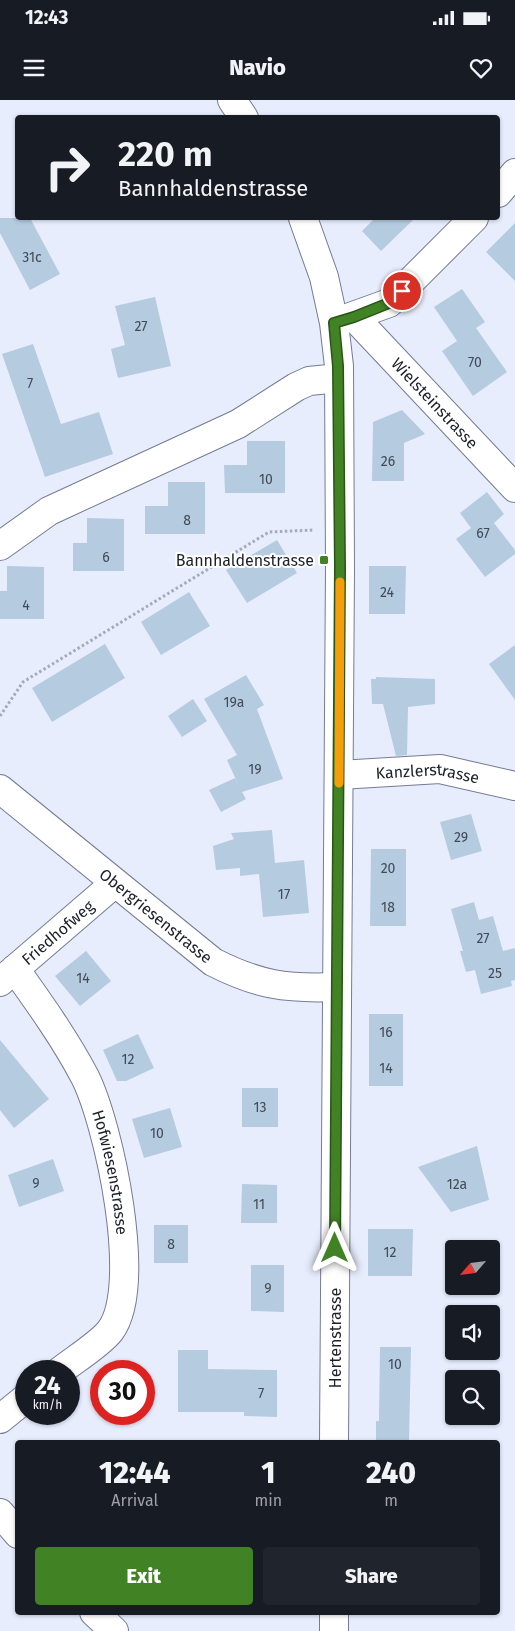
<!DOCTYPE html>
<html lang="en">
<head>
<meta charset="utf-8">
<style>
  :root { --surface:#171b24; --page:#20242c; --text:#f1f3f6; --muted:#9ea1a6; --accent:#408224 }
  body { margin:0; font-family:"Fira Sans",sans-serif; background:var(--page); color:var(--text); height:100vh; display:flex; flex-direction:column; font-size:19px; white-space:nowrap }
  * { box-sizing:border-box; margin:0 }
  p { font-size:16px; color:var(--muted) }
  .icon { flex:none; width:28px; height:28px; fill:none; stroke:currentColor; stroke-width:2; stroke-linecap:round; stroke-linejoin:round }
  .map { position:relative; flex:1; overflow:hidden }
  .panel { position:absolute; left:15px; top:1340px; width:485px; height:175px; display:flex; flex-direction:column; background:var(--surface); border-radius:5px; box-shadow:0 1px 4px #0004 }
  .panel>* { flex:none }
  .top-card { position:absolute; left:15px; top:15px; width:485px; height:105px; border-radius:5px; box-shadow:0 1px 4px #0004; background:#171b24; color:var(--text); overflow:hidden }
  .needle { width:32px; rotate:242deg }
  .controls { position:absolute; left:445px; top:1140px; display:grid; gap:10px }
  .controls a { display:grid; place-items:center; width:55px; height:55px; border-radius:5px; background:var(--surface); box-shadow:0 1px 4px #0004; font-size:25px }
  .speed { position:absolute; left:15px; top:1260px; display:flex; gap:10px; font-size:25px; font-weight:700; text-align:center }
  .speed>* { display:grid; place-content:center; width:65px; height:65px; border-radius:50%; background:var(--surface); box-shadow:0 1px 4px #0004; line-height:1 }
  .speed small { font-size:12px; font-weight:400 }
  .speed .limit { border:8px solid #d22; background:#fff; color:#111 }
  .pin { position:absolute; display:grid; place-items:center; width:42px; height:42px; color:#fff; margin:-21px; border:2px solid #fff; border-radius:50%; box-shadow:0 1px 5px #0007 }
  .me { position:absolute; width:55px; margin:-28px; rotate:0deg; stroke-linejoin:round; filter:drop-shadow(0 0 4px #0008) }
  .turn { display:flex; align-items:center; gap:18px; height:105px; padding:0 20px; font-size:22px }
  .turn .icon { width:65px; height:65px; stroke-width:2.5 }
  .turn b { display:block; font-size:35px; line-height:42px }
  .eta { display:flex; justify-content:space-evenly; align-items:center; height:85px; text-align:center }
  .eta b { font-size:30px; font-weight:800; line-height:35px }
  .button { display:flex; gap:10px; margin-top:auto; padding:10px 20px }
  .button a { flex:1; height:58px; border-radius:5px; background:var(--accent); color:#fff; font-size:20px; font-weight:800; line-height:58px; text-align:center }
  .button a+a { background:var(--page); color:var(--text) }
  .status { display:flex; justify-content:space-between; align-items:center; height:35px; padding:0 25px; background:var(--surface); direction:ltr }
  .status svg { height:14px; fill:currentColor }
  header { display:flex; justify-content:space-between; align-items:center; height:65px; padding:0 20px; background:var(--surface); font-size:22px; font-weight:800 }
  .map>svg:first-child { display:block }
  .building { fill:#b4cbe0 }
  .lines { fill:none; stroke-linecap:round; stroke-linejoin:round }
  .street-casing { stroke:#757b94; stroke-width:30 }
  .path { stroke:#a6aab8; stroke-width:3; stroke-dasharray:2.5 2.5; stroke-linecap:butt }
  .street { stroke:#fff; stroke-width:28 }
  .route-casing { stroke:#2a5417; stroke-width:12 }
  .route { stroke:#408224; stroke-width:9 }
  .slow { stroke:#f59e0b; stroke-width:9 }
  .poi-dot { fill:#408224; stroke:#fff; stroke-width:2 }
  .labels { text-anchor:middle; stroke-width:4; stroke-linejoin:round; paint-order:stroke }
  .number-label { font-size:14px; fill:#434a57 }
  .street-label { font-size:16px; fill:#1d1f29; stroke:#fff }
  .poi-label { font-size:16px; fill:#1d1f29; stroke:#fff; text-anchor:end }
</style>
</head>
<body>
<div class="status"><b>12:43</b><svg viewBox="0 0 49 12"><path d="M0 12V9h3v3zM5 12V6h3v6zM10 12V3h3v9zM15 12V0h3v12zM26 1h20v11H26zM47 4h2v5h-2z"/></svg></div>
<header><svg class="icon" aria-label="menu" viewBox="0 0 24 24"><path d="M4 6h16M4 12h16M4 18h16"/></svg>Navio<svg class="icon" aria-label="heart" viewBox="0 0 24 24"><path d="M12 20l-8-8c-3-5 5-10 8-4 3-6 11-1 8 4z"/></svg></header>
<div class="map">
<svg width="515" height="1531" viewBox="0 0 515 1531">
  <rect width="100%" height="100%" fill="#e8edfe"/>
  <g class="building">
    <path d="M 0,118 L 30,118 L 60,174 L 30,190 L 0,133 Z"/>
    <path d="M 375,118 L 415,118 L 381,151 L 362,131 Z"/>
    <path d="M 515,123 L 515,181 L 486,152 Z"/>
    <path d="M 462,189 L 485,222 L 476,228 L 507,272 L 473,296 L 442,251 L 457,241 L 434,207 Z"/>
    <path d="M 155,197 L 171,266 L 118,278 L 111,249 L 125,245 L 115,206 Z"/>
    <path d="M 33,244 L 61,324 L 99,312 L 113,354 L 45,377 L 2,254 Z"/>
    <path d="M 402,310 L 425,334 L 404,343 L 404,381 L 372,381 L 373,322 Z"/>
    <path d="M 247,341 L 285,341 L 285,393 L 225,393 L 224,365 L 247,365 Z"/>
    <path d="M 168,382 L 205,382 L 205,434 L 145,434 L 145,406 L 168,406 Z"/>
    <path d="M 487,392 L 504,414 L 494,423 L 515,450 L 515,454 L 485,477 L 456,439 L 471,428 L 460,413 Z"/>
    <path d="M 87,418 L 124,419 L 124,471 L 73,471 L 73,443 L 87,443 Z"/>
    <path d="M 277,440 L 297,473 L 247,503 L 226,470 Z"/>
    <path d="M 7,466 L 44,467 L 44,519 L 0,519 L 0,491 L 7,491 Z"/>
    <path d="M 369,466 L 406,466 L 405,514 L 369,514 Z"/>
    <path d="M 189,492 L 210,526 L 161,555 L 141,522 Z"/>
    <path d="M 105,544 L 125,578 L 52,622 L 32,588 Z"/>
    <path d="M 515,545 L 515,600 L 489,564 Z"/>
    <path d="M 246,575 L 264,605 L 257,609 L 283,679 L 242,692 L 246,699 L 221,712 L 209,690 L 235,678 L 239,686 L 227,660 L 237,655 L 204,599 Z"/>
    <path d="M 376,577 L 435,579 L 435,604 L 408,607 L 407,655 L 396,656 L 383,604 L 372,604 L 371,579 L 376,579 Z"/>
    <path d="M 193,599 L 207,621 L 182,637 L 168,616 Z"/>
    <path d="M 471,714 L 482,751 L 451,760 L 440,722 Z"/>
    <path d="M 272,730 L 275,763 L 304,760 L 309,813 L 263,817 L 259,774 L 240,776 L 240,768 L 216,770 L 213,746 L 234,739 L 231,733 Z"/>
    <path d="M 371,749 L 406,749 L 406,826 L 370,826 Z"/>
    <path d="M 474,802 L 479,820 L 493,816 L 503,851 L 515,848 L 515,880 L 511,881 L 512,886 L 481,894 L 475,870 L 466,872 L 460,851 L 463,851 L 451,809 Z"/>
    <path d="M 86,851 L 111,881 L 80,906 L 55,876 Z"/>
    <rect x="369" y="914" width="34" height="72"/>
    <path d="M 138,934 L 154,968 L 126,981 L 117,981 L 103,950 Z"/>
    <path d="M 0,940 L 49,999 L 14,1028 L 0,1010 Z"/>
    <rect x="242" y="988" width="36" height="39"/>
    <path d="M 170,1008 L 182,1047 L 144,1058 L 132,1019 Z"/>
    <path d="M 477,1046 L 489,1100 L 451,1112 L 418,1067 Z"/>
    <path d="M 53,1059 L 64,1091 L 19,1107 L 8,1075 Z"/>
    <path d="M 242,1084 L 277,1085 L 277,1123 L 241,1123 Z"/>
    <rect x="154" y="1125" width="34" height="38"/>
    <path d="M 368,1129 L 413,1129 L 412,1176 L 368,1176 Z"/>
    <path d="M 251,1165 L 284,1165 L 284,1212 L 251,1211 Z"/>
    <path d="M 380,1247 L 411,1247 L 409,1342 L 376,1342 L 376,1321 L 379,1321 Z"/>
    <path d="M 178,1250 L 208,1250 L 208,1269 L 277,1270 L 277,1317 L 244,1316 L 244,1312 L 178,1312 Z"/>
  </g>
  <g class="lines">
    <g class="street-casing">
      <g id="street">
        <path d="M 232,0 L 244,18"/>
        <path d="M 498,93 L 515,73"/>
        <path d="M 303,118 L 324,177 L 334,223 L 339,266 L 340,468 L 334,1342"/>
        <path id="s1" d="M 354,217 L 515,388"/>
        <path d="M 339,221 L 389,203 L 474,118"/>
        <path d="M 0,446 L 49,411 L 238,324 L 296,287 L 309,281 L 339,278"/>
        <path id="s2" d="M 339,675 L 440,669 L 515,686"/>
        <path id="s3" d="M 0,689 L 213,862 C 258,885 286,889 336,887"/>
        <path id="s4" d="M 15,869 C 40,904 65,939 85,977 C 109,1025 144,1187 110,1231 C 100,1244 74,1260 60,1271"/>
        <path id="s5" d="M 0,882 L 115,783"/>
        <path d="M 0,1319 L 26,1298"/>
        <path d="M 0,1413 L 18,1434"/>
        <path d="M 94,1512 L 114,1531"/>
        <path d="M 334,1512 L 334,1531"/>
      </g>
    </g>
    <path class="path" d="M 0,616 L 23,582 L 269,432 L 314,430"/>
    <use href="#street" class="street"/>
  </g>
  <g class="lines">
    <g class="route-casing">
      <path id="route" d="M 335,1148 L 340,468 L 338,266 L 334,223 L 354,217 L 389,203 L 402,191"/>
    </g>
    <use href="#route" class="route"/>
    <path class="slow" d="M 339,683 L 340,482"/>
  </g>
  <rect class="poi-dot" x="319" y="455" width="10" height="10" rx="2.5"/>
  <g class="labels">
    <g class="number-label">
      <text x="32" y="162">31c</text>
      <text x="141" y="231">27</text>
      <text x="475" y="267">70</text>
      <text x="30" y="288">7</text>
      <text x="388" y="366">26</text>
      <text x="266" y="384">10</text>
      <text x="187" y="425">8</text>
      <text x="483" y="438">67</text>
      <text x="106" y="462">6</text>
      <text x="387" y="497">24</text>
      <text x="26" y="510">4</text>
      <text x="234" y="607">19a</text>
      <text x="255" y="674">19</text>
      <text x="461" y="742">29</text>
      <text x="388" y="773">20</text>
      <text x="284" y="799">17</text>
      <text x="388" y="812">18</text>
      <text x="483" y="843">27</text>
      <text x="495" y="878">25</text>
      <text x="83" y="883">14</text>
      <text x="386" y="937">16</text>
      <text x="128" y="964">12</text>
      <text x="386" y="973">14</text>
      <text x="260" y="1012">13</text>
      <text x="157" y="1038">10</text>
      <text x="36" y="1088">9</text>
      <text x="457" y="1089">12a</text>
      <text x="259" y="1109">11</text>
      <text x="171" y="1149">8</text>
      <text x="390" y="1157">12</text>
      <text x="268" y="1193">9</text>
      <text x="395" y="1269">10</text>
      <text x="261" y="1298">7</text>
    </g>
    <g class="street-label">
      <text dy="6" stroke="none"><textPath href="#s1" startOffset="118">Wielsteinstrasse</textPath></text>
      <text dy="6" stroke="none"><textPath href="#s2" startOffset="89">Kanzlerstrasse</textPath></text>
      <text dy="6" stroke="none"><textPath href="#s3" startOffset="201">Obergriesenstrasse</textPath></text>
      <text dy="6" stroke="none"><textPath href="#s5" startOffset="76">Friedhofweg</textPath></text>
      <text dy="6" stroke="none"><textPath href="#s4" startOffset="228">Hofwiesenstrasse</textPath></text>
      <text transform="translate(335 1238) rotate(-90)" y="6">Hertenstrasse</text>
    </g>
    <g class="poi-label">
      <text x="314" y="466">Bannhaldenstrasse</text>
    </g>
  </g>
</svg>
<div class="controls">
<a><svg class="needle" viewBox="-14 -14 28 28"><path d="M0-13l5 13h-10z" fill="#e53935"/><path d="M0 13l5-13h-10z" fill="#9ea1a6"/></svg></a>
<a><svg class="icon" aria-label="sound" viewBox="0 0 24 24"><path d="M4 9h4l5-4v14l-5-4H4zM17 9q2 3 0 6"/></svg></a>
<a><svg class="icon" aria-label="search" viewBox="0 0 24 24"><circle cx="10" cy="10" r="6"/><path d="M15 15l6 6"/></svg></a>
</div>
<div class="speed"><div>24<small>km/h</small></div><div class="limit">30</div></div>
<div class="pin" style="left:402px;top:191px;background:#d93025"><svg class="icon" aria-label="arrive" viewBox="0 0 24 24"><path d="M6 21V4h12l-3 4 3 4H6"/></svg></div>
<svg class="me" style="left:335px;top:1148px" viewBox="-20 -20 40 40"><path d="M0-17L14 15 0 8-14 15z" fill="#408224" stroke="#fff" stroke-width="4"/></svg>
<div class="top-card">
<div class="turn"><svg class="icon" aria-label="right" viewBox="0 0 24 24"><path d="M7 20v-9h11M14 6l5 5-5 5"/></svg><div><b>220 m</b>Bannhaldenstrasse</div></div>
</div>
<section class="panel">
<div class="eta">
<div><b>12:44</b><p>Arrival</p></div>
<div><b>1</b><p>min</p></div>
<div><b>240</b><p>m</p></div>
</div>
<div class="button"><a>Exit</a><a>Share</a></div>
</section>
</div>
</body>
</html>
